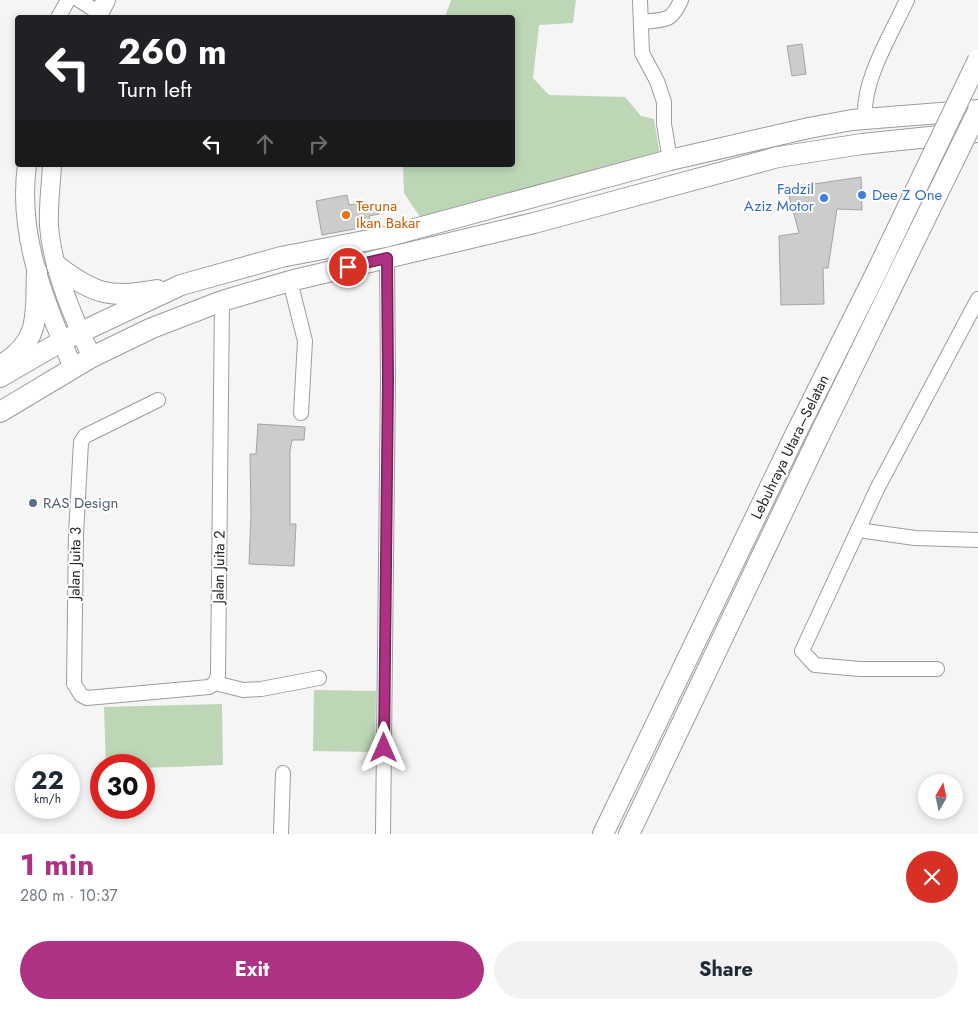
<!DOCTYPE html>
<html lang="en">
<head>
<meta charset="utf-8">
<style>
  :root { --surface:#fff; --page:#f2f2f3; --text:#1f2937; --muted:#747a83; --accent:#ad3283 }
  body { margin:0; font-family:Jost,sans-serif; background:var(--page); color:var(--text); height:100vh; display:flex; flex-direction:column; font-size:19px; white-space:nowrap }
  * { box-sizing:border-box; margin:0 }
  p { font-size:16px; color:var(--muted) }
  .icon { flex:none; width:28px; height:28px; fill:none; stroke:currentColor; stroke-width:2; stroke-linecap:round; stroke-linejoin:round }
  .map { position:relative; height:834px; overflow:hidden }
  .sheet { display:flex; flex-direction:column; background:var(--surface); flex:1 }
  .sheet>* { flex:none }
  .top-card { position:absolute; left:15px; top:15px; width:500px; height:152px; border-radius:5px; box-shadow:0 2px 8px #0003; background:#202124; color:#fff; overflow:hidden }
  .needle { width:32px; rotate:9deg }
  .fabs { position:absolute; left:918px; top:774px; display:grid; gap:10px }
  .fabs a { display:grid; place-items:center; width:45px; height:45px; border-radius:50%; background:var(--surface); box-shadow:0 2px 8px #0003; font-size:25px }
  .speed { position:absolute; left:15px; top:754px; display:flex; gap:10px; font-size:25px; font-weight:700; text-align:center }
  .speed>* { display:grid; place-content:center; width:65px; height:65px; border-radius:50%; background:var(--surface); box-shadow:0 2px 8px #0003; line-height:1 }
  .speed small { font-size:12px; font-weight:400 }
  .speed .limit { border:8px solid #d22; background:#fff; color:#111 }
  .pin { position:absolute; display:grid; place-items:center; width:42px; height:42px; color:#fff; margin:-21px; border:2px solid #fff; border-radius:50%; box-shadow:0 1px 5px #0007 }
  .me { position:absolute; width:55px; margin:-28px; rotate:0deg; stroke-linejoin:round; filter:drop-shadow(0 0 4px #0008) }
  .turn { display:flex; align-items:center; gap:18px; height:105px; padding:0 20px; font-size:22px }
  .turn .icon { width:65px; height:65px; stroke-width:2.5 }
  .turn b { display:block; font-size:35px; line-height:42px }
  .lanes { display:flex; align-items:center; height:48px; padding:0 20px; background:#0003; justify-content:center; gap:25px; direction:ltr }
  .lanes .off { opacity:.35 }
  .round { display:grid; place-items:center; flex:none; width:52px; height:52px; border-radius:26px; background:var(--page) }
  .head { display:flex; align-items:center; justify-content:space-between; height:85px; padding:0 20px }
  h1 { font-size:30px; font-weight:700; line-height:38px; color:var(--accent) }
  .action { display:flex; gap:10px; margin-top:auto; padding:10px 20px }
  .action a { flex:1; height:58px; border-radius:30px; background:var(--accent); color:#fff; font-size:20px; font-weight:700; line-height:58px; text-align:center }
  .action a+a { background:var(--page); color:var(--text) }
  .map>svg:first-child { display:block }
  .green { fill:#bcd6b6 }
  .building { fill:#cccccd; stroke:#a4a4a5 }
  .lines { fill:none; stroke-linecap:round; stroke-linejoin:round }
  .minor-casing { stroke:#9c9c9e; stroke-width:16 }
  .major-casing { stroke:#9c9c9e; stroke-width:20 }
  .highway-casing { stroke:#9c9c9e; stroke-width:22 }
  .minor { stroke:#fff; stroke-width:14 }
  .major { stroke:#fff; stroke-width:18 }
  .highway { stroke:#fff; stroke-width:20 }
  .highway-bridge-casing { stroke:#9c9c9e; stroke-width:22; stroke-linecap:butt }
  .highway-bridge { stroke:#fff; stroke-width:20 }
  .route-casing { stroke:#702055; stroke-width:12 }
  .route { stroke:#ad3283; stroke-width:9 }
  .shop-dot { fill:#3f7fe0; stroke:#fff; stroke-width:2 }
  .food-dot { fill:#e8710a; stroke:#fff; stroke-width:2 }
  .service-dot { fill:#5c6f8a; stroke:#fff; stroke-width:2 }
  .labels { text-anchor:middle; stroke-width:4; stroke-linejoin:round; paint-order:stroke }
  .shop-label { font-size:15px; fill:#366cbe; stroke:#fff; text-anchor:end }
  .food-label { font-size:15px; fill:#c56008; stroke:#fff; text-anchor:start }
  .street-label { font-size:15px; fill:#282929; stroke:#fff }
  .service-label { font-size:15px; fill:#4e5e75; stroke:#fff; text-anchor:start }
</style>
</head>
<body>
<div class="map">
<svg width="978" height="834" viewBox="0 0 978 834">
  <rect width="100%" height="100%" fill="#f5f5f6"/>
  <g class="green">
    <path d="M 451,0 L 576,0 L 573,23 L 539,25 L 533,78 L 549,95 L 625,97 L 641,116 L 654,119 L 660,155 L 420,217 L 404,193 L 403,165 L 512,165 L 512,18 L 445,17 Z"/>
    <path d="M 314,690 L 376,691 L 375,752 L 313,751 Z"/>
    <path d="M 222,704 L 223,765 L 144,768 L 144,765 L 106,765 L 104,707 Z"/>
  </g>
  <g class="building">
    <path d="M 802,44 L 806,74 L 792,76 L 787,46 Z"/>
    <path d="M 861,177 L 862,210 L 837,209 L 828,268 L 823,268 L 824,304 L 781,305 L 779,236 L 799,233 L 787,188 Z"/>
    <path d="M 347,195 L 349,205 L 366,202 L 366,205 L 377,203 L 379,214 L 369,216 L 371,226 L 322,235 L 316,201 Z"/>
    <path d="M 258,424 L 305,427 L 304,440 L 292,440 L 290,451 L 290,524 L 296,524 L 294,566 L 249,564 L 251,515 L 250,454 L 256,454 Z"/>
  </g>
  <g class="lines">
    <g class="minor-casing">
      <g id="minor">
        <path d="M 79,0 L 99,13"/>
        <path d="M 640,0 L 642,53 L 657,81 L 664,102 L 664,124 L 670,160"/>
        <path d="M 58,18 L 68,0"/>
        <path d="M 642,22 C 665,19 671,23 681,0"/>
        <path d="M 865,119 C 862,80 891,35 907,0"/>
        <path d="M 290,281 L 305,341 L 301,413"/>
        <path d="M 158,400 L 85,436 L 81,442 L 76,535 L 74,684 L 81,695 L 87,698 L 209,687 L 215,683 L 218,675 L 222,301"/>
        <path d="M 858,530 L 915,538 L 978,540"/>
        <path d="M 937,669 L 860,669 L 815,665 L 802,651 L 877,489 L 978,299"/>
        <path d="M 215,683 L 243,690 L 261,689 L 319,678"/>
        <path d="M 281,834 L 283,773"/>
        <path d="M 383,834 L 388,380 L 387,258"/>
      </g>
    </g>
    <g class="major-casing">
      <g id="major">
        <path d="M 97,18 L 106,0"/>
        <path d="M 27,165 C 17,237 46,303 73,368"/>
        <path d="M 52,165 C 51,185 48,206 49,226 C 52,268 74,320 92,357"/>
      </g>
    </g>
    <g class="highway-casing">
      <g id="highway">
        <path d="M 57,266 C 94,294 110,299 157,290"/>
        <path d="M 6,362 C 42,338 35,311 37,272"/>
        <path d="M 0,377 L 62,341 L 181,285 L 281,257 L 385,237 L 670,160 L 809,128 L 852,120 L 978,110"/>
        <path d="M 0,412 L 92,357 L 152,328 L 222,301 L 290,281 L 534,223 L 778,157 L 862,144 L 978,132"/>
        <path d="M 603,834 L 795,435"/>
        <path d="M 629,834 L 819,436"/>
      </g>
    </g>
    <use href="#minor" class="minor"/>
    <use href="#major" class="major"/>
    <use href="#highway" class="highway"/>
    <g class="highway-bridge-casing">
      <g id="highway-bridge">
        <path d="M 795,435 L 875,275 L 978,60"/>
        <path d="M 819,436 L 978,111"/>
      </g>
    </g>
    <use href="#highway-bridge" class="highway-bridge"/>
  </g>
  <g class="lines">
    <g class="route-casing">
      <path id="route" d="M 348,267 L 387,258 L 388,380 L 384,748"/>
    </g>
    <use href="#route" class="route"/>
  </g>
  <g class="shop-dot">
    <circle cx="862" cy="195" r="5"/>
    <circle cx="824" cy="198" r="5"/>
  </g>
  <circle class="food-dot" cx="346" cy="215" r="5"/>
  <circle class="service-dot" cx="33" cy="503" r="5"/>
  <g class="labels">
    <g class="shop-label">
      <text x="814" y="194">Fadzil<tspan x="814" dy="17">Aziz Motor</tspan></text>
      <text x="872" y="200" text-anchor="start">Dee Z One</text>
    </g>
    <g class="food-label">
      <text x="356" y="211">Teruna<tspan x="356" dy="17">Ikan Bakar</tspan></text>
    </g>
    <g class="street-label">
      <text transform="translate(790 447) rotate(-64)" y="5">Lebuhraya Utara–Selatan</text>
      <text transform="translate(75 563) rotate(-89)" y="5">Jalan Juita 3</text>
      <text transform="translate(219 567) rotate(-89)" y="5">Jalan Juita 2</text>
    </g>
    <g class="service-label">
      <text x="43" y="508">RAS Design</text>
    </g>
  </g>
</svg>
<div class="fabs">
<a><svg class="needle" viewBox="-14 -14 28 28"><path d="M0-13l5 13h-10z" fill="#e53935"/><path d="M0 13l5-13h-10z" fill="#747a83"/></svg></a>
</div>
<div class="speed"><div>22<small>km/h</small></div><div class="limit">30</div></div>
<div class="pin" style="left:348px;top:267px;background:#d93025"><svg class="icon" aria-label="arrive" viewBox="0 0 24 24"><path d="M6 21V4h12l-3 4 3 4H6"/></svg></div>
<svg class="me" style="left:384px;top:748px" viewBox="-20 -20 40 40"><path d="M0-17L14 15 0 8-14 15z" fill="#ad3283" stroke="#fff" stroke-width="4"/></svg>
<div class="top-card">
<div class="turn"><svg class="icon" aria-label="left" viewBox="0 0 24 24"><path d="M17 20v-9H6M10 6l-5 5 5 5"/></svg><div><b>260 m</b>Turn left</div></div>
<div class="lanes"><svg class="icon" aria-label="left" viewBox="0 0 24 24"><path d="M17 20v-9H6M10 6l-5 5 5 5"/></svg><svg class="icon off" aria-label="ahead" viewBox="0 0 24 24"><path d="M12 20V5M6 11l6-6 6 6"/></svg><svg class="icon off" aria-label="right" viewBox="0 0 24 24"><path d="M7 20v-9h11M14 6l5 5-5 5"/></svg></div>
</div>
</div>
<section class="sheet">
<div class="head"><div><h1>1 min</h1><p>280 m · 10:37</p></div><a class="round" style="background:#d93025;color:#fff"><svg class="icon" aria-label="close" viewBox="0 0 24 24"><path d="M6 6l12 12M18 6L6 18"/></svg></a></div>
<div class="action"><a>Exit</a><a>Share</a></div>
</section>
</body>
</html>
